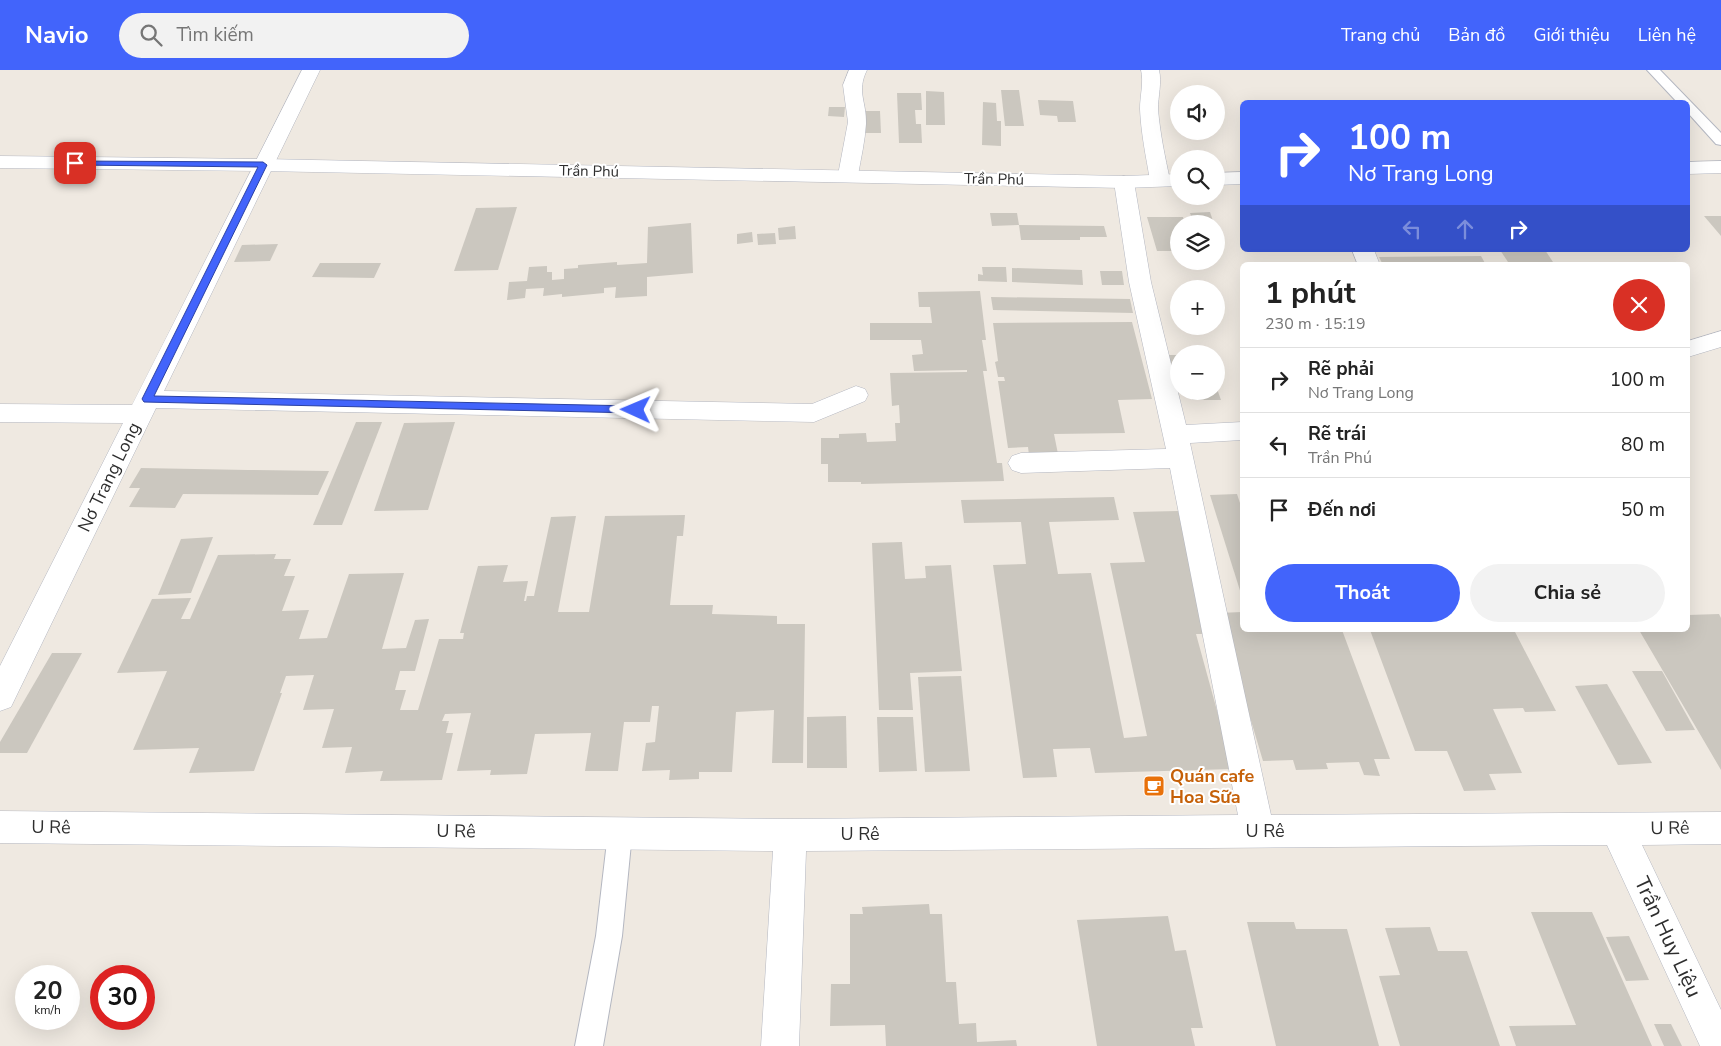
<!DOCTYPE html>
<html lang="vi">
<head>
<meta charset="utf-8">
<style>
  :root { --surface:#fff; --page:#f2f2f2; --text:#222; --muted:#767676; --line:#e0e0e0; --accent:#4264fb }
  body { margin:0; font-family:"Nunito Sans",sans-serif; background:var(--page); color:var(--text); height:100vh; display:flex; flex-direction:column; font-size:19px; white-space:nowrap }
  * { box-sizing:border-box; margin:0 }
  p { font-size:16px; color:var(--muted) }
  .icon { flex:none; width:28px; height:28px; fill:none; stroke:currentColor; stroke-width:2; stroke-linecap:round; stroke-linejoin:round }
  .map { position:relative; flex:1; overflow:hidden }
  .drawer { position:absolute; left:1240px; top:192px; width:450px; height:370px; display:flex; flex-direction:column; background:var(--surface); border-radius:8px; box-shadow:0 5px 20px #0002 }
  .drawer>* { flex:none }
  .hud { position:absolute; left:1240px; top:30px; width:450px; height:152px; border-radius:8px; box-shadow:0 5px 20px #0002; background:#4264fb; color:#fff; overflow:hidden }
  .buttons { position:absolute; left:1170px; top:15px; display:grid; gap:10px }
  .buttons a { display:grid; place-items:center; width:55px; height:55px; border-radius:50%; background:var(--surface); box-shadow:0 5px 20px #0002; font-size:25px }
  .speed { position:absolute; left:15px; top:895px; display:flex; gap:10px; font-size:25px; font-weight:700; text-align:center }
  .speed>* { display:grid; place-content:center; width:65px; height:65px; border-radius:50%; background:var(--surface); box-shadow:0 5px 20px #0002; line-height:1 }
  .speed small { font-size:12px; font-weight:400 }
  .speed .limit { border:8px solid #d22; background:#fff; color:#111 }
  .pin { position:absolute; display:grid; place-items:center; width:42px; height:42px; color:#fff; margin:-21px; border-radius:10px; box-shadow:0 2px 8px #0006 }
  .me { position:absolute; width:55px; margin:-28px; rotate:271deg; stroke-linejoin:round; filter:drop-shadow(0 0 4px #0008) }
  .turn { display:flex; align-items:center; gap:18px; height:105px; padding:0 25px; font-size:22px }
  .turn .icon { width:65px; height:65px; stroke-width:2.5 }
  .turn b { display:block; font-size:35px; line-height:42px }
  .lanes { display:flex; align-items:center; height:48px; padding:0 25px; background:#0003; justify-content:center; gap:25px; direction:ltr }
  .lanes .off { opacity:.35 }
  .round { display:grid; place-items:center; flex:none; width:52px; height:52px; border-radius:26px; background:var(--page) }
  .head { display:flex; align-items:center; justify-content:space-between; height:85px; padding:0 25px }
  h1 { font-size:30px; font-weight:700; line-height:38px }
  .cta { display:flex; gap:10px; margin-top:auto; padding:10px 25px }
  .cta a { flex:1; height:58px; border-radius:30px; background:var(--accent); color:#fff; font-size:20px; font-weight:700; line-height:58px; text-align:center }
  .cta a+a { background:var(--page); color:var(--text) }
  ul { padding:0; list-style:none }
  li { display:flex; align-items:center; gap:15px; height:65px; padding:0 25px; border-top:1px solid var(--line) }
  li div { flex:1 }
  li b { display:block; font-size:19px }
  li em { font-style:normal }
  header { display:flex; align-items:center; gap:30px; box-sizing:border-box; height:70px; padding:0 25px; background:var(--accent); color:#fff }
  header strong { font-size:24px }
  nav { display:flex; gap:28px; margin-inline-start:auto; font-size:18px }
  .search { width:350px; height:45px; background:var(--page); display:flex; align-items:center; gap:12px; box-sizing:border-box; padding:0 18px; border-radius:28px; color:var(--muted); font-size:19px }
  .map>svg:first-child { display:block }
  .building { fill:#cbc7bf }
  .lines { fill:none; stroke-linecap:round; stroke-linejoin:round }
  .lane-casing { stroke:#b4b7c1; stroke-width:2 }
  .street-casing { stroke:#b4b7c1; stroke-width:1 }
  .secondary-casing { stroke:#b4b7c1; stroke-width:1 }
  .lane { fill:#fff; fill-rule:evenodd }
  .street { fill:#fff; fill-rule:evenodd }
  .secondary { fill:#fff; fill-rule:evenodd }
  .route { fill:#4264fb; stroke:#2b41a3 }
  .labels { text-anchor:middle; stroke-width:4; stroke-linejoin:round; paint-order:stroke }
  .far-street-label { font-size:15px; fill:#2e2e2e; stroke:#fff }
  .street-label { font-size:18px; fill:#2e2e2e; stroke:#fff }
  .food-label { font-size:18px; font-weight:bold; fill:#c56008; stroke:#fff; text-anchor:start }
  .near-street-label { font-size:21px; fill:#2e2e2e; stroke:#fff }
</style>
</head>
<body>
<header>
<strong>Navio</strong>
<div class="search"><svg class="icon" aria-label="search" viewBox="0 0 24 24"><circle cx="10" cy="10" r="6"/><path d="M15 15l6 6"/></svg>Tìm kiếm</div>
<nav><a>Trang chủ</a><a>Bản đồ</a><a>Giới thiệu</a><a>Liên hệ</a></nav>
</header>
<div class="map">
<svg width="1721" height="976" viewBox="0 0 1721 976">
  <rect width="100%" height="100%" fill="#efe9e1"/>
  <g class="building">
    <path d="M 1001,20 L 1019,20 L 1024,56 L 1005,56 Z"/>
    <path d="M 926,21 L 944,22 L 945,55 L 926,55 Z"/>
    <path d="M 897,23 L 921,23 L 922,40 L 915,40 L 916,54 L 921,54 L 922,73 L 899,73 Z"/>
    <path d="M 1038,30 L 1073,31 L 1076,52 L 1058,52 L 1057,46 L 1040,45 Z"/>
    <path d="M 983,32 L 996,33 L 997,51 L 1001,51 L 1001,76 L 982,75 Z"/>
    <path d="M 829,37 L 845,37 L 844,47 L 828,46 Z"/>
    <path d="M 864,41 L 880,41 L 881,63 L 864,63 Z"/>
    <path d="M 517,137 L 498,200 L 454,201 L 476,138 Z"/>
    <path d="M 1210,142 L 1214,154 L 1194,154 L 1190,143 Z"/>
    <path d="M 990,143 L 1017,143 L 1019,155 L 992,156 Z"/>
    <path d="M 1704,146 L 1721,146 L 1721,166 Z"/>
    <path d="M 1147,147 L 1183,147 L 1185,154 L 1179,154 L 1179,181 L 1157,181 Z"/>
    <path d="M 691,153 L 693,203 L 647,207 L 647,226 L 615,228 L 616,217 L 604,218 L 604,223 L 562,227 L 562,224 L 543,226 L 544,218 L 526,219 L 525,228 L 507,230 L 509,212 L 527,211 L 529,197 L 547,196 L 547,202 L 552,202 L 552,210 L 564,209 L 564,199 L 578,198 L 578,195 L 617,192 L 617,195 L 647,193 L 648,157 Z"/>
    <path d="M 1019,155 L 1104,156 L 1107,167 L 1080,167 L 1080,170 L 1021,170 Z"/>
    <path d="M 795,156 L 796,169 L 779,170 L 778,158 Z"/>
    <path d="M 752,162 L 753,172 L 737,174 L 737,164 Z"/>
    <path d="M 775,163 L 776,174 L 758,175 L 757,164 Z"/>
    <path d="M 278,174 L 270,191 L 234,192 L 242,175 Z"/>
    <path d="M 1500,180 L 1545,180 L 1555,195 L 1510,195 Z"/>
    <path d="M 1481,186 L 1486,195 L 1383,195 L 1379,187 Z"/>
    <path d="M 320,193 L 381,193 L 374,208 L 312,207 Z"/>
    <path d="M 982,197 L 1006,197 L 1007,212 L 978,211 L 978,204 L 983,205 Z"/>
    <path d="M 1012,198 L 1082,200 L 1083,215 L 1012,212 Z"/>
    <path d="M 1100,201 L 1122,201 L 1124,215 L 1102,215 Z"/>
    <path d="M 980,221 L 986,270 L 982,270 L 987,301 L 983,301 L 997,393 L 1002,393 L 1004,411 L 861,414 L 861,412 L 828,412 L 828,394 L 821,394 L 821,368 L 839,368 L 839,364 L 866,363 L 867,372 L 896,371 L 895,353 L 900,353 L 899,335 L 892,336 L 890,303 L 967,302 L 967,300 L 914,301 L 912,285 L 923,284 L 921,270 L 870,270 L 870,253 L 932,253 L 930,237 L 919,237 L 918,222 Z"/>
    <path d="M 991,227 L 1130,229 L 1133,243 L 993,240 Z"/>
    <path d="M 1132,252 L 1152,329 L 1118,330 L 1125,363 L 1054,364 L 1058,384 L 1029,385 L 1028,377 L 1008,378 L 998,311 L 1005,311 L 1004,307 L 998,307 L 995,292 L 998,291 L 993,253 Z"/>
    <path d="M 1165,285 L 1179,285 L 1179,315 L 1173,314 Z"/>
    <path d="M 1216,316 L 1221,330 L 1192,330 L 1189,321 L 1216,321 Z"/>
    <path d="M 356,352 L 382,352 L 342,455 L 313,455 Z"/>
    <path d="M 455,352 L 428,440 L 374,441 L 404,353 Z"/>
    <path d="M 141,398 L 248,400 L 329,401 L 318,425 L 183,424 L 175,438 L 129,437 L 140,418 L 129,418 Z"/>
    <path d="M 1237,424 L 1242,439 L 1242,527 L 1210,425 Z"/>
    <path d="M 1114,427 L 1119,450 L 1049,452 L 1058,504 L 1091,503 L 1124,668 L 1147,666 L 1110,493 L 1145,492 L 1133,442 L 1178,441 L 1208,564 L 1196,564 L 1233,699 L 1095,703 L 1090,678 L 1053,679 L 1057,707 L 1023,708 L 993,495 L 1026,494 L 1021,452 L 964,453 L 961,430 Z"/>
    <path d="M 685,445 L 683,466 L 677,466 L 670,535 L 713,535 L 712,544 L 777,546 L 777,554 L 805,554 L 803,693 L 772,693 L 774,640 L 736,642 L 732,702 L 699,702 L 699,709 L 669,710 L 670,700 L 642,701 L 646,673 L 655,672 L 659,636 L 652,636 L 650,652 L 624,652 L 618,701 L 585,701 L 591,663 L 535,664 L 527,704 L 490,705 L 491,700 L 457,701 L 471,643 L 445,644 L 442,651 L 449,651 L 446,663 L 453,663 L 442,710 L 380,711 L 383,701 L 345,703 L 352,677 L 322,678 L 334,639 L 303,640 L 314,605 L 286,606 L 280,623 L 282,623 L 254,701 L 189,703 L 199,678 L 133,680 L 167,601 L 117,603 L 152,529 L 191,528 L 181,549 L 190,549 L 218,485 L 276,484 L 274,489 L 291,489 L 284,506 L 295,506 L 282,541 L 309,540 L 299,569 L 327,568 L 349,504 L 404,503 L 382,579 L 406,578 L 415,550 L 429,549 L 415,601 L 400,601 L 395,620 L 406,620 L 400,640 L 418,640 L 439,569 L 463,569 L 464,563 L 460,563 L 478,496 L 508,495 L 503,512 L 528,511 L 524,531 L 526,531 L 527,526 L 534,526 L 551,447 L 576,446 L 558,542 L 589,542 L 605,446 Z"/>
    <path d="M 213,467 L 191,523 L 158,525 L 181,469 Z"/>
    <path d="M 902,472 L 905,509 L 926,508 L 925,496 L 951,495 L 962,601 L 910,603 L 913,640 L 879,640 L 872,473 Z"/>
    <path d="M 1242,542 L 1242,560 L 1342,560 L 1390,689 L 1374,689 L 1380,706 L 1364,705 L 1359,692 L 1326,693 L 1328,699 L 1296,700 L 1293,690 L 1263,691 L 1219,543 Z"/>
    <path d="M 1719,544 L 1721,548 L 1721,700 L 1639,560 L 1688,560 L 1688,545 Z"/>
    <path d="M 1370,560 L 1514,560 L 1556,641 L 1525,642 L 1523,638 L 1493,639 L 1522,703 L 1489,704 L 1496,720 L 1464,721 L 1447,681 L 1415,681 Z"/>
    <path d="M 52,583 L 82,583 L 27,683 L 0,683 L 0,672 Z"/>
    <path d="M 1632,601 L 1662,601 L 1695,660 L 1666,661 Z"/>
    <path d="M 961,606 L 970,701 L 925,702 L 918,607 Z"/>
    <path d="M 1607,614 L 1652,693 L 1618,695 L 1575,616 Z"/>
    <path d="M 846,646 L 847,698 L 807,698 L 807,647 Z"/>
    <path d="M 877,647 L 913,647 L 917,701 L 879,702 Z"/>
    <path d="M 929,834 L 930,844 L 942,844 L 946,912 L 956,912 L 959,954 L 976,953 L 977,972 L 1016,970 L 1017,976 L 886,976 L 885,955 L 830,956 L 831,914 L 850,914 L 850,844 L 863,844 L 862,837 Z"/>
    <path d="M 1531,842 L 1592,842 L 1652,976 L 1516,976 L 1509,956 L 1576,955 Z"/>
    <path d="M 1168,846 L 1175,881 L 1186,880 L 1203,958 L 1191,958 L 1195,976 L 1097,976 L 1077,850 Z"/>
    <path d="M 1247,852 L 1294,852 L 1296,859 L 1347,859 L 1379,976 L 1276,976 Z"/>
    <path d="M 1430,857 L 1438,881 L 1467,881 L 1500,976 L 1400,976 L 1379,906 L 1400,905 L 1385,858 Z"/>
    <path d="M 1629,866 L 1649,910 L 1626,911 L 1606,867 Z"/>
    <path d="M 1654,954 L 1671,954 L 1682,976 L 1664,976 Z"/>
  </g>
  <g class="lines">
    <g class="lane-casing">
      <g id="lane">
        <path d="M 1647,0 L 1660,0 L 1721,63 L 1721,75 L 1716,74 L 1688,43 L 1688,32 L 1677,32 Z"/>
        <path d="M 620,751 L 628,755 L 632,763 L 622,866 L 603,976 L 575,976 L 596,866 L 608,763 L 612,755 Z"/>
      </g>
    </g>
    <g class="street-casing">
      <g id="street">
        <path d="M 302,0 L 320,0 L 164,321 L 812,334 L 856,316 L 865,319 L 868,325 L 865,331 L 814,352 L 156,338 L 11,637 L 0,641 L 0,596 L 123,353 L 0,352 L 0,334 L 132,335 Z"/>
        <path d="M 849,0 L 867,0 C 856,22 867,32 866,54 C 865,71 861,88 858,105 L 855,109 L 848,111 L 841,109 L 838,105 L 848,52 L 843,15 Z"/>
        <path d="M 1141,0 L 1159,0 C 1162,12 1158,27 1158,39 C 1160,63 1165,87 1170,110 L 1167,114 L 1160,116 L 1153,114 L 1150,110 C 1146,87 1141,63 1140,39 C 1140,26 1144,12 1141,0 Z"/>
        <path d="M 1124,106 L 1131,108 L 1134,112 L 1151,212 L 1186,355 L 1242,352 L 1242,370 L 1190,373 L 1271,745 L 1721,742 L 1721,774 L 1642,775 L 1721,940 L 1721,976 L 1700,976 L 1607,775 L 806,781 L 799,976 L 761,976 L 773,781 L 0,773 L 0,741 L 790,749 L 1238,745 L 1170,398 L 1021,403 L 1012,400 L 1008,393 L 1012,386 L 1021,383 L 1166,379 L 1129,212 L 1114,112 L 1117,108 Z"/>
        <path d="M 1352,180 L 1374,180 L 1380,195 L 1358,195 Z"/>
        <path d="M 1721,261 L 1721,277 L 1688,287 L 1688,271 Z"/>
      </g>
    </g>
    <g class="secondary-casing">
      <g id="secondary">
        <path d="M 0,86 L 263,89 L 1124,106 L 1179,104 L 1179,116 L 1124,118 L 263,101 L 0,98 Z"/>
        <path d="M 1721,91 L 1721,103 L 1688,104 L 1688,92 Z"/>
        <path d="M 1242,102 L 1242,114 L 1216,115 L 1216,103 Z"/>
      </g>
    </g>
    <use href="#lane" class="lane"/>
    <use href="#street" class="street"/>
    <use href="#secondary" class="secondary"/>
  </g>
  <path class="route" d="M 72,91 L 263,92 L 267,95 L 154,326 L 636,336 L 641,340 L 636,343 L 144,332 L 142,329 L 258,97 L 75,95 L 72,94 Z"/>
  <defs>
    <g id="cafe-square" transform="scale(1.125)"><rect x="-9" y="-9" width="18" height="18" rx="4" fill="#e8710a" stroke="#fff"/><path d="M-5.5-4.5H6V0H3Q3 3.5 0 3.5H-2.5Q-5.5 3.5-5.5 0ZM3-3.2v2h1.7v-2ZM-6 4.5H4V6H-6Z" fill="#fff"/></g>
  </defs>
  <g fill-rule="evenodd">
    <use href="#cafe-square" x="1154" y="716"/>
  </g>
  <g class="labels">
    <g class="far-street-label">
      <text transform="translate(589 101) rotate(1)" y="5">Trần Phú</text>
      <text transform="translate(994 109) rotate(1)" y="5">Trần Phú</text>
    </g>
    <g class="street-label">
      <text transform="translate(109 407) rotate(-64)" y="6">Nơ Trang Long</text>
      <text transform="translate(51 757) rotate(1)" y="6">U Rê</text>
      <text transform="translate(1670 758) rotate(-1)" y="6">U Rê</text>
      <text transform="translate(456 761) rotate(1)" y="6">U Rê</text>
      <text x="1265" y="767">U Rê</text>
      <text x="860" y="770">U Rê</text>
    </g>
    <g class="food-label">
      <text x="1170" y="712">Quán cafe<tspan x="1170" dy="21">Hoa Sữa</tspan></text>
    </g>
    <g class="near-street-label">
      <text transform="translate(1668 867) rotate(65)" y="7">Trần Huy Liệu</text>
    </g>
  </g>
</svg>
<div class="buttons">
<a><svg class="icon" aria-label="sound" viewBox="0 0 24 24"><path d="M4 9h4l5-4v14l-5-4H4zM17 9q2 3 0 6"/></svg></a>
<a><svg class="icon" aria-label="search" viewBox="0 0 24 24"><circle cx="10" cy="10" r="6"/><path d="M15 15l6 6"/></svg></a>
<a><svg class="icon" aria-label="layers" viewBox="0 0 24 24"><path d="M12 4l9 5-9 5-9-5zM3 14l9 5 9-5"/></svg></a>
<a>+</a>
<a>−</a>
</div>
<div class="speed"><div>20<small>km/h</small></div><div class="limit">30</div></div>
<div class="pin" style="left:75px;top:93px;background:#d93025"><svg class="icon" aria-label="arrive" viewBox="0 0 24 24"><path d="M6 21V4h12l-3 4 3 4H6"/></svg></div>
<svg class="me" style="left:636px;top:340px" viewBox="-20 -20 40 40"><path d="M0-17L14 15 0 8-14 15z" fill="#4264fb" stroke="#fff" stroke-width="4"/></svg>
<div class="hud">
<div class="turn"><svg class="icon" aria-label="right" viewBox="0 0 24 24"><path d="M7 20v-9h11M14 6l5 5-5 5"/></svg><div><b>100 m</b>Nơ Trang Long</div></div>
<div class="lanes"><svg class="icon off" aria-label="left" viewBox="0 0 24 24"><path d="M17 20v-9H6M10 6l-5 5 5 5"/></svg><svg class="icon off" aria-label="ahead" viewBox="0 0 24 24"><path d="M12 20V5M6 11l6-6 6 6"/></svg><svg class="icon" aria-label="right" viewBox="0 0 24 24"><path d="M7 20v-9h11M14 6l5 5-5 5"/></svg></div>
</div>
<section class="drawer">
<div class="head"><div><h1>1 phút</h1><p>230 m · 15:19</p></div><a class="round" style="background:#d93025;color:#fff"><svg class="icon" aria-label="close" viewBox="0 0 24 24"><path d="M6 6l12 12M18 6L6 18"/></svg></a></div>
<ul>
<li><svg class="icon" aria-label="right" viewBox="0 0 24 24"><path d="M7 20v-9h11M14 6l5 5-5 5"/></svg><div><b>Rẽ phải</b><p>Nơ Trang Long</p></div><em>100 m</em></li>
<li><svg class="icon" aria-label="left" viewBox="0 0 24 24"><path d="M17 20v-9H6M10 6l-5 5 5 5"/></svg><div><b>Rẽ trái</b><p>Trần Phú</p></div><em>80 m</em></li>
<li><svg class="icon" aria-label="arrive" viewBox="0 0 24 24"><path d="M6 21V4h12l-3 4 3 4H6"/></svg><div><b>Đến nơi</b></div><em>50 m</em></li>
</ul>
<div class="cta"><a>Thoát</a><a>Chia sẻ</a></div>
</section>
</div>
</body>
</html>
